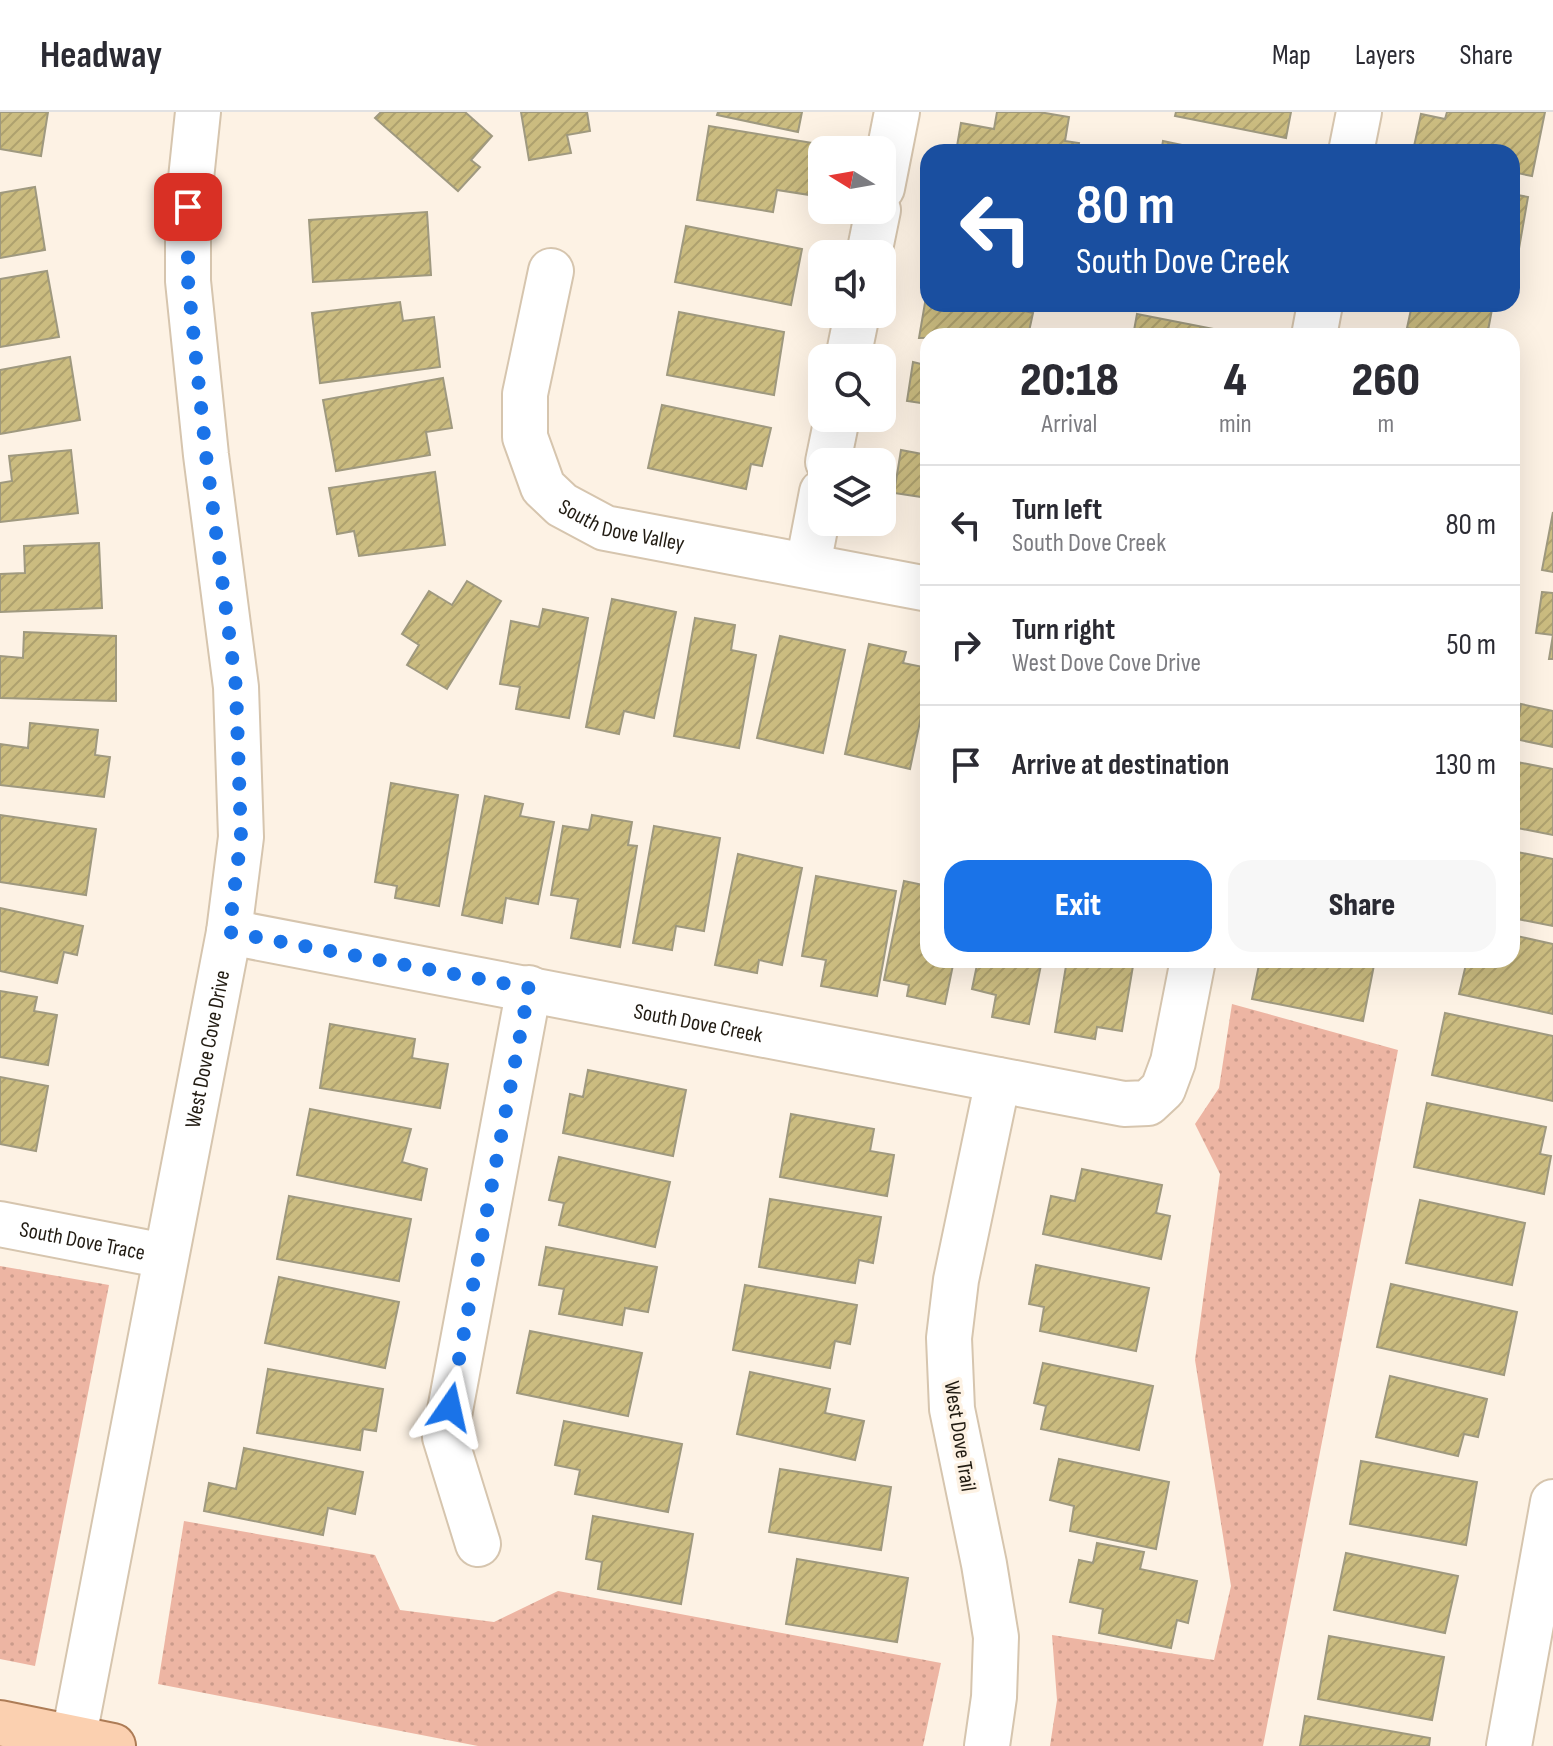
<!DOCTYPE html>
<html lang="en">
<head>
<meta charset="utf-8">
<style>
  :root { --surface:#fff; --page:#f7f7f7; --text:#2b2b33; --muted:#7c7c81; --line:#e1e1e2; --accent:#1a73e8 }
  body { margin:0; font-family:"Sofia Sans Condensed",sans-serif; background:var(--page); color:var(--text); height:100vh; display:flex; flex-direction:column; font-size:30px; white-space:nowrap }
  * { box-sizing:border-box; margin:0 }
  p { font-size:26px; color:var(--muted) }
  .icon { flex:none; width:44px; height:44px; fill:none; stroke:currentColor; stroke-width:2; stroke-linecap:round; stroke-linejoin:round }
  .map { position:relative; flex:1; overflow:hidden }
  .details { position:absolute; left:920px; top:216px; width:600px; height:640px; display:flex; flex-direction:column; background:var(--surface); border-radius:24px; box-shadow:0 8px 32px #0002 }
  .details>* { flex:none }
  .hud { position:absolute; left:920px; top:32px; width:600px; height:168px; border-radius:24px; box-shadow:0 8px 32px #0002; background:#1a4fa0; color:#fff; overflow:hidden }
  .needle { width:52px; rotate:281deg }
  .tools { position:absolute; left:808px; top:24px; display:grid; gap:16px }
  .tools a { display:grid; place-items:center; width:88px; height:88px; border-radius:16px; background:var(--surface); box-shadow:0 8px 32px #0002; font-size:40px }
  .pin { position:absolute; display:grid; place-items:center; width:68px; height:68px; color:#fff; margin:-34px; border-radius:16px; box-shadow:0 4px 12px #0006 }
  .me { position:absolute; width:88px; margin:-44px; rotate:11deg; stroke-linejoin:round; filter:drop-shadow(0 0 6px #0008) }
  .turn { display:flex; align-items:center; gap:28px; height:168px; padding:0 24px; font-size:36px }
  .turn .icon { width:104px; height:104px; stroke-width:2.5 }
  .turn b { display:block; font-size:56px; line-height:68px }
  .eta { display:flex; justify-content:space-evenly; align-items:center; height:136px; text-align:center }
  .eta b { font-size:48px; font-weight:800; line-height:56px }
  .primary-button { display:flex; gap:16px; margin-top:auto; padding:16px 24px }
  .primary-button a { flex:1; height:92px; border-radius:24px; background:var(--accent); color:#fff; font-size:32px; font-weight:800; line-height:92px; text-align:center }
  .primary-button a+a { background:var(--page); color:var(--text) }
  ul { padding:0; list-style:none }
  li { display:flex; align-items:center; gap:24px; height:120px; padding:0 24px; border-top:2px solid var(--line) }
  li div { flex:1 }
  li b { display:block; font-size:30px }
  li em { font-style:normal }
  header { display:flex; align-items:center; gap:48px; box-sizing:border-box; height:112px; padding:0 40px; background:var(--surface); border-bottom:2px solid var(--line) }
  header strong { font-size:38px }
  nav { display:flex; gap:44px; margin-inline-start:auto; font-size:28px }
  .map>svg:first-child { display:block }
  .park { fill:url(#park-dots) }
  .building { fill:url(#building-hatch); stroke:#9f997f; stroke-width:2 }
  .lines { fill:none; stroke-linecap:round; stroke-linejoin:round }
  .minor-casing { stroke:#d6c5ae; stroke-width:48 }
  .major-casing { stroke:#ad7c56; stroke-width:48 }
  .minor { stroke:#fff; stroke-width:44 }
  .major { stroke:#fbd0b0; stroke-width:44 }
  .route { stroke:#1a73e8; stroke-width:14; stroke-dasharray:0 25.2 }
  .labels { text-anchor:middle; stroke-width:7; stroke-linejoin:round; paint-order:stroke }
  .street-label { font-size:22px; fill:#211b12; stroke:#fdf2e4 }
</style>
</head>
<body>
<header>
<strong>Headway</strong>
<nav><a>Map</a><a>Layers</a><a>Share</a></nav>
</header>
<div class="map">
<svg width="1553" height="1634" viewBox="0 0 1553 1634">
  <defs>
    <pattern id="park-dots" width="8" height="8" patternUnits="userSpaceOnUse" patternTransform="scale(2)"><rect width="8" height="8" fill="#edb5a3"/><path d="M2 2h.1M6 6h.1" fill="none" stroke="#cb9b8b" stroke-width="1.8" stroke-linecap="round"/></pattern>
    <pattern id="building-hatch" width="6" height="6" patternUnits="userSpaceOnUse" patternTransform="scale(2)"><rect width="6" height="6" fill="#cbbc80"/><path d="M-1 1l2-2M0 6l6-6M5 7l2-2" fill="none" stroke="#aea16e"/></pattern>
  </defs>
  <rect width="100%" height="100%" fill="#fdf2e4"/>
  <g class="park">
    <path d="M 1232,892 L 1398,938 L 1263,1634 L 1050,1634 L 1057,1588 L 1052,1523 L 1214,1548 L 1231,1474 L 1195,1248 L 1220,1062 L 1195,1012 L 1219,976 Z"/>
    <path d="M 0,1154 L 109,1173 L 35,1554 L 0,1547 Z"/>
    <path d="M 184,1409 L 375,1443 L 400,1498 L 494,1510 L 558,1479 L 941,1551 L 923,1634 L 478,1634 L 158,1572 Z"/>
  </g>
  <g class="building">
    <path d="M 0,0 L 48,0 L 41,44 L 0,37 Z"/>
    <path d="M 381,0 L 465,0 L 492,24 L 471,48 L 480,55 L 458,79 L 375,6 Z"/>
    <path d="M 521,0 L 587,0 L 590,19 L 567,23 L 571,41 L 529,48 Z"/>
    <path d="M 718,0 L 802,0 L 798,20 L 717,3 Z"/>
    <path d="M 997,0 L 1039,0 L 1069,5 L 1065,29 L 1079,31 L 1077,40 L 956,40 L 961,11 L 994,17 Z"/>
    <path d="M 1176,0 L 1291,0 L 1286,26 L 1175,4 Z"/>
    <path d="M 1447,0 L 1545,0 L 1532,64 L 1512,60 L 1512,40 L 1413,39 L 1421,2 L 1445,7 Z"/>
    <path d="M 709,14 L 825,33 L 816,84 L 777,78 L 773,100 L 697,88 Z"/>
    <path d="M 1163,29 L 1215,40 L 1161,40 Z"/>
    <path d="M 35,75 L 45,138 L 0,146 L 0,81 Z"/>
    <path d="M 1512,82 L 1528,85 L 1517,148 L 1512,147 Z"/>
    <path d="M 427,100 L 431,163 L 313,170 L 309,108 Z"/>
    <path d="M 686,114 L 802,137 L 791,193 L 675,170 Z"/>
    <path d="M 47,159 L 59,225 L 0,235 L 0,167 Z"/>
    <path d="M 926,185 L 928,192 L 1009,192 L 1008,195 L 1033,201 L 1028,224 L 919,226 Z"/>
    <path d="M 400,190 L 403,209 L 434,205 L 440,255 L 320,271 L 312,201 Z"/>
    <path d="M 1407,192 L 1493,192 L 1487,224 L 1444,224 L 1407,216 L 1412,193 Z"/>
    <path d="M 679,200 L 784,220 L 774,283 L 667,263 Z"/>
    <path d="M 1137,202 L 1234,221 L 1233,224 L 1133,224 Z"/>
    <path d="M 923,234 L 928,234 L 928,292 L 907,289 L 913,250 L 921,252 Z"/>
    <path d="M 70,245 L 80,308 L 0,322 L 0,258 Z"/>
    <path d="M 443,266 L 452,316 L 426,320 L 430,343 L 336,359 L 323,288 Z"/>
    <path d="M 662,293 L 771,316 L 762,354 L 751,352 L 746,377 L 648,356 Z"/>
    <path d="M 71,338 L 78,401 L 0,410 L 0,371 L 12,369 L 9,344 Z"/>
    <path d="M 901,338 L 928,343 L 928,386 L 894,381 Z"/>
    <path d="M 435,360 L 445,433 L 359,444 L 354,419 L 337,422 L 329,376 Z"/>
    <path d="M 1553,400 L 1553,460 L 1542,458 Z"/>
    <path d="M 99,431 L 102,496 L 0,500 L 0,462 L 25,461 L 24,434 Z"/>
    <path d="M 467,469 L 501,489 L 447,577 L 407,553 L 419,533 L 402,522 L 429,479 L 452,493 Z"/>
    <path d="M 1542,480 L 1553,481 L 1553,547 L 1549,547 L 1553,523 L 1536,521 Z"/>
    <path d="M 612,487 L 676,500 L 654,606 L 624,599 L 619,622 L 586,615 Z"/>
    <path d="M 543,497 L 588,506 L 569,606 L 516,597 L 520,575 L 500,572 L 511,509 L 539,515 Z"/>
    <path d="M 695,506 L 735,513 L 731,538 L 756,543 L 739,636 L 674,624 Z"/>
    <path d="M 24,520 L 116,524 L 116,589 L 0,586 L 0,544 L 23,546 Z"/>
    <path d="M 780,524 L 845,538 L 823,641 L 757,626 Z"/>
    <path d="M 869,532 L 906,540 L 903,551 L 928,556 L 928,572 L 910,657 L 845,642 Z"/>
    <path d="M 1521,592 L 1553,599 L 1553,635 L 1515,627 Z"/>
    <path d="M 30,611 L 98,618 L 95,643 L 110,645 L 104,685 L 0,673 L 0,632 L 28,636 Z"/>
    <path d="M 1512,649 L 1553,657 L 1553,723 L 1512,715 Z"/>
    <path d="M 391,671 L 458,683 L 439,794 L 395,786 L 397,774 L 375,770 Z"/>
    <path d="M 485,684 L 523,692 L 520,704 L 554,710 L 538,792 L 506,786 L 502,811 L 462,803 Z"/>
    <path d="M 0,703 L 96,717 L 86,783 L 0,770 Z"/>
    <path d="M 592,703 L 632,710 L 628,733 L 637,734 L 620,835 L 571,826 L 578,787 L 551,783 L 563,714 L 589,718 Z"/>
    <path d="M 654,714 L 720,726 L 704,819 L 676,814 L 672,838 L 633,831 Z"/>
    <path d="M 1512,739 L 1553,747 L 1553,814 L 1512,806 Z"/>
    <path d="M 738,742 L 802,756 L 782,853 L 759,848 L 757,861 L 715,853 Z"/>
    <path d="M 816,764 L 896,779 L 877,884 L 821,874 L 826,848 L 802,844 Z"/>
    <path d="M 904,769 L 928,774 L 928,848 L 954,848 L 945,892 L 907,884 L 909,873 L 884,868 Z"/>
    <path d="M 0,796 L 83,814 L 77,843 L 64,840 L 57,871 L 0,859 Z"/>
    <path d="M 1512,823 L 1553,832 L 1553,902 L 1459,882 L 1467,848 L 1512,848 Z"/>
    <path d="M 978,848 L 1042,848 L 1029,912 L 992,905 L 996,883 L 972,877 Z"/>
    <path d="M 1067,848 L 1134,848 L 1122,919 L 1097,915 L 1095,927 L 1055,920 Z"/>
    <path d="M 1260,848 L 1375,848 L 1363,909 L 1252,887 Z"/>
    <path d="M 0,879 L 37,885 L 34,899 L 57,903 L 48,953 L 0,945 Z"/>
    <path d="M 1445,901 L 1553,924 L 1553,989 L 1432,963 Z"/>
    <path d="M 330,912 L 415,927 L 412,946 L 448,952 L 440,996 L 320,976 Z"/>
    <path d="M 588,958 L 686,978 L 673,1044 L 563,1021 L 570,982 L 583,985 Z"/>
    <path d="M 0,965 L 48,974 L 36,1039 L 0,1032 Z"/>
    <path d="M 1427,991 L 1546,1015 L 1540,1042 L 1551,1044 L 1544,1082 L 1414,1055 Z"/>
    <path d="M 310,997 L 411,1017 L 402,1050 L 427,1057 L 421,1088 L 297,1063 Z"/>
    <path d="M 791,1002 L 874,1017 L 870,1039 L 894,1043 L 887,1084 L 780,1065 Z"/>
    <path d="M 559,1045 L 670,1070 L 655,1135 L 559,1113 L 564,1091 L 549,1088 Z"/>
    <path d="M 1082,1057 L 1162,1073 L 1156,1101 L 1170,1104 L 1161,1147 L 1043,1122 L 1051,1084 L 1075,1089 Z"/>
    <path d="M 289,1084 L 411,1107 L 399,1169 L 277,1147 Z"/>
    <path d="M 770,1087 L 881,1105 L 873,1151 L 859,1148 L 855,1171 L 759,1155 Z"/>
    <path d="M 1420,1088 L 1525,1111 L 1512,1173 L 1406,1151 Z"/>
    <path d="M 546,1135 L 657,1155 L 648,1200 L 625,1196 L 622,1213 L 559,1202 L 564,1177 L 539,1173 Z"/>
    <path d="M 1036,1153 L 1149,1176 L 1136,1239 L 1040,1219 L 1044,1195 L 1029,1192 Z"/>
    <path d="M 279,1165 L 399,1190 L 385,1256 L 265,1231 Z"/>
    <path d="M 1391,1172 L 1517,1200 L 1504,1263 L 1377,1235 Z"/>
    <path d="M 745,1173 L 857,1193 L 850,1232 L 835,1229 L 830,1256 L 733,1238 Z"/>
    <path d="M 530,1219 L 642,1241 L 628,1304 L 517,1281 Z"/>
    <path d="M 1043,1251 L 1153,1274 L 1139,1338 L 1041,1317 L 1046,1294 L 1034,1291 Z"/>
    <path d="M 268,1257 L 383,1277 L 376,1319 L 363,1317 L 360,1338 L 257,1321 Z"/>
    <path d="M 750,1260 L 830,1277 L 825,1301 L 864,1309 L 855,1348 L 737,1322 Z"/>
    <path d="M 1390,1264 L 1487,1287 L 1478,1325 L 1464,1322 L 1458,1344 L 1376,1325 Z"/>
    <path d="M 564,1309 L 682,1332 L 668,1400 L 575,1382 L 580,1358 L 555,1353 Z"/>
    <path d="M 244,1336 L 363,1360 L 355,1402 L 328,1396 L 323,1423 L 204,1399 L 209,1371 L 236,1377 Z"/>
    <path d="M 1059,1347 L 1169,1370 L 1156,1437 L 1070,1419 L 1074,1394 L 1050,1388 Z"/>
    <path d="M 1361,1349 L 1477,1370 L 1466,1433 L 1350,1412 Z"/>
    <path d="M 780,1357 L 891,1375 L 881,1438 L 769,1420 Z"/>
    <path d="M 593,1404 L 693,1422 L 681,1492 L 598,1477 L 602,1450 L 586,1447 Z"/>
    <path d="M 1097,1431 L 1144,1440 L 1140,1457 L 1197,1469 L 1188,1511 L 1177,1508 L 1171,1536 L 1099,1521 L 1103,1497 L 1070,1490 L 1079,1448 L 1093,1451 Z"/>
    <path d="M 1346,1441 L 1458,1464 L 1445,1521 L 1334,1498 Z"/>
    <path d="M 797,1447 L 908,1466 L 897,1530 L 786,1512 Z"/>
    <path d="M 1329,1524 L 1444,1545 L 1432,1608 L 1318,1587 Z"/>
    <path d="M 1305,1604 L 1430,1626 L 1429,1634 L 1300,1634 Z"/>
  </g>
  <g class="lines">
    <g class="minor-casing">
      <g id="minor">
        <path d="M 1351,40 L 1359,0"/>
        <path d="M 882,76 L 897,0"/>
        <path d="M 869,142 L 878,98"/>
        <path id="s1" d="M 551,159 L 525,282 L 525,325 L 543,375 L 562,393 L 605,416 L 928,477"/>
        <path d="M 1314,224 L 1320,192"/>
        <path d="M 848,246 L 857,202"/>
        <path d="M 828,350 L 837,306"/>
        <path d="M 808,453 L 822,380"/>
        <path id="s2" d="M 229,820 L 1124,992 L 1148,991 L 1163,977 L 1173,950 L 1193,848"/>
        <path id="s3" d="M 0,1112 L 165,1144"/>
        <path d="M 478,1432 L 445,1325 L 529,876"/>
        <path id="s4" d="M 72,1634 L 229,820 L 241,725 L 236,575 L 206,343 L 188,169 L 188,95 L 198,0"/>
        <path d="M 987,1634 L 994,1585 L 996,1525 L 984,1452 L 952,1297 L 949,1226 L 956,1168 L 998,968"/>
        <path d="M 1509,1634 L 1553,1390"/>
      </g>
    </g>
    <g class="major-casing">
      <path id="major" d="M 0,1611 L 113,1634"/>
    </g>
    <use href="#minor" class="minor"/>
    <use href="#major" class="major"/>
  </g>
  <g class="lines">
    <path class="route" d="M 188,95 L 188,169 L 206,343 L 236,575 L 241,725 L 229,820 L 529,876 L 450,1295"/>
  </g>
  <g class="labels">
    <g class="street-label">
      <text dy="8" stroke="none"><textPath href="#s1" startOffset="312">South Dove Valley</textPath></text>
      <text dy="8" stroke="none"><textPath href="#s2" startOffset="478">South Dove Creek</textPath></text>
      <text dy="8" stroke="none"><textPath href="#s4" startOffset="710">West Dove Cove Drive</textPath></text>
      <text dy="8" stroke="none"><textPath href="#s3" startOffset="84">South Dove Trace</textPath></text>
      <text transform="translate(961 1324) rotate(81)" y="8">West Dove Trail</text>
    </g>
  </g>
</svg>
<div class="tools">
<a><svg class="needle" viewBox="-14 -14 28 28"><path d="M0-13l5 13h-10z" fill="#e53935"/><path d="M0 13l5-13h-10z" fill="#7c7c81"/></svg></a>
<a><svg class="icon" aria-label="sound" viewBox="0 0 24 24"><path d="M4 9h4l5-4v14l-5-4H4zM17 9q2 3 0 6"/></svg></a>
<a><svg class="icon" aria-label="search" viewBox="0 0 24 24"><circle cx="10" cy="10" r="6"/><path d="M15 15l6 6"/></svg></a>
<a><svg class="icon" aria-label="layers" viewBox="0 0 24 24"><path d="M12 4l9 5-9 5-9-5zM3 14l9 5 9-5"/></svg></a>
</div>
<div class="pin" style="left:188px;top:95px;background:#d93025"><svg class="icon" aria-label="arrive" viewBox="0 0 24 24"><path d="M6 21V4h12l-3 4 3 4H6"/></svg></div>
<svg class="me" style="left:450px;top:1295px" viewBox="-20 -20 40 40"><path d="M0-17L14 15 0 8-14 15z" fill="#1a73e8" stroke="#fff" stroke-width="4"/></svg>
<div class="hud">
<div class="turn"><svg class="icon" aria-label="left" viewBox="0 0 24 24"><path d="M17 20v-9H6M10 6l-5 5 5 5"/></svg><div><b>80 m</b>South Dove Creek</div></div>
</div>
<section class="details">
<div class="eta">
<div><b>20:18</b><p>Arrival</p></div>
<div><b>4</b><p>min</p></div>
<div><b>260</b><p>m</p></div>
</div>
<ul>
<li><svg class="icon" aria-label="left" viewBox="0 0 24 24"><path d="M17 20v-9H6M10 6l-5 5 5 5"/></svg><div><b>Turn left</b><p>South Dove Creek</p></div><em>80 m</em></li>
<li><svg class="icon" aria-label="right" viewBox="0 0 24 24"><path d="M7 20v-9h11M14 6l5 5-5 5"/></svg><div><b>Turn right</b><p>West Dove Cove Drive</p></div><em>50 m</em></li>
<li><svg class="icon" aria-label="arrive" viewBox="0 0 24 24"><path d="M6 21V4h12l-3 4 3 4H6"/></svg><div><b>Arrive at destination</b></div><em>130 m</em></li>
</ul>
<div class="primary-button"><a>Exit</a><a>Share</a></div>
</section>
</div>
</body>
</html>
